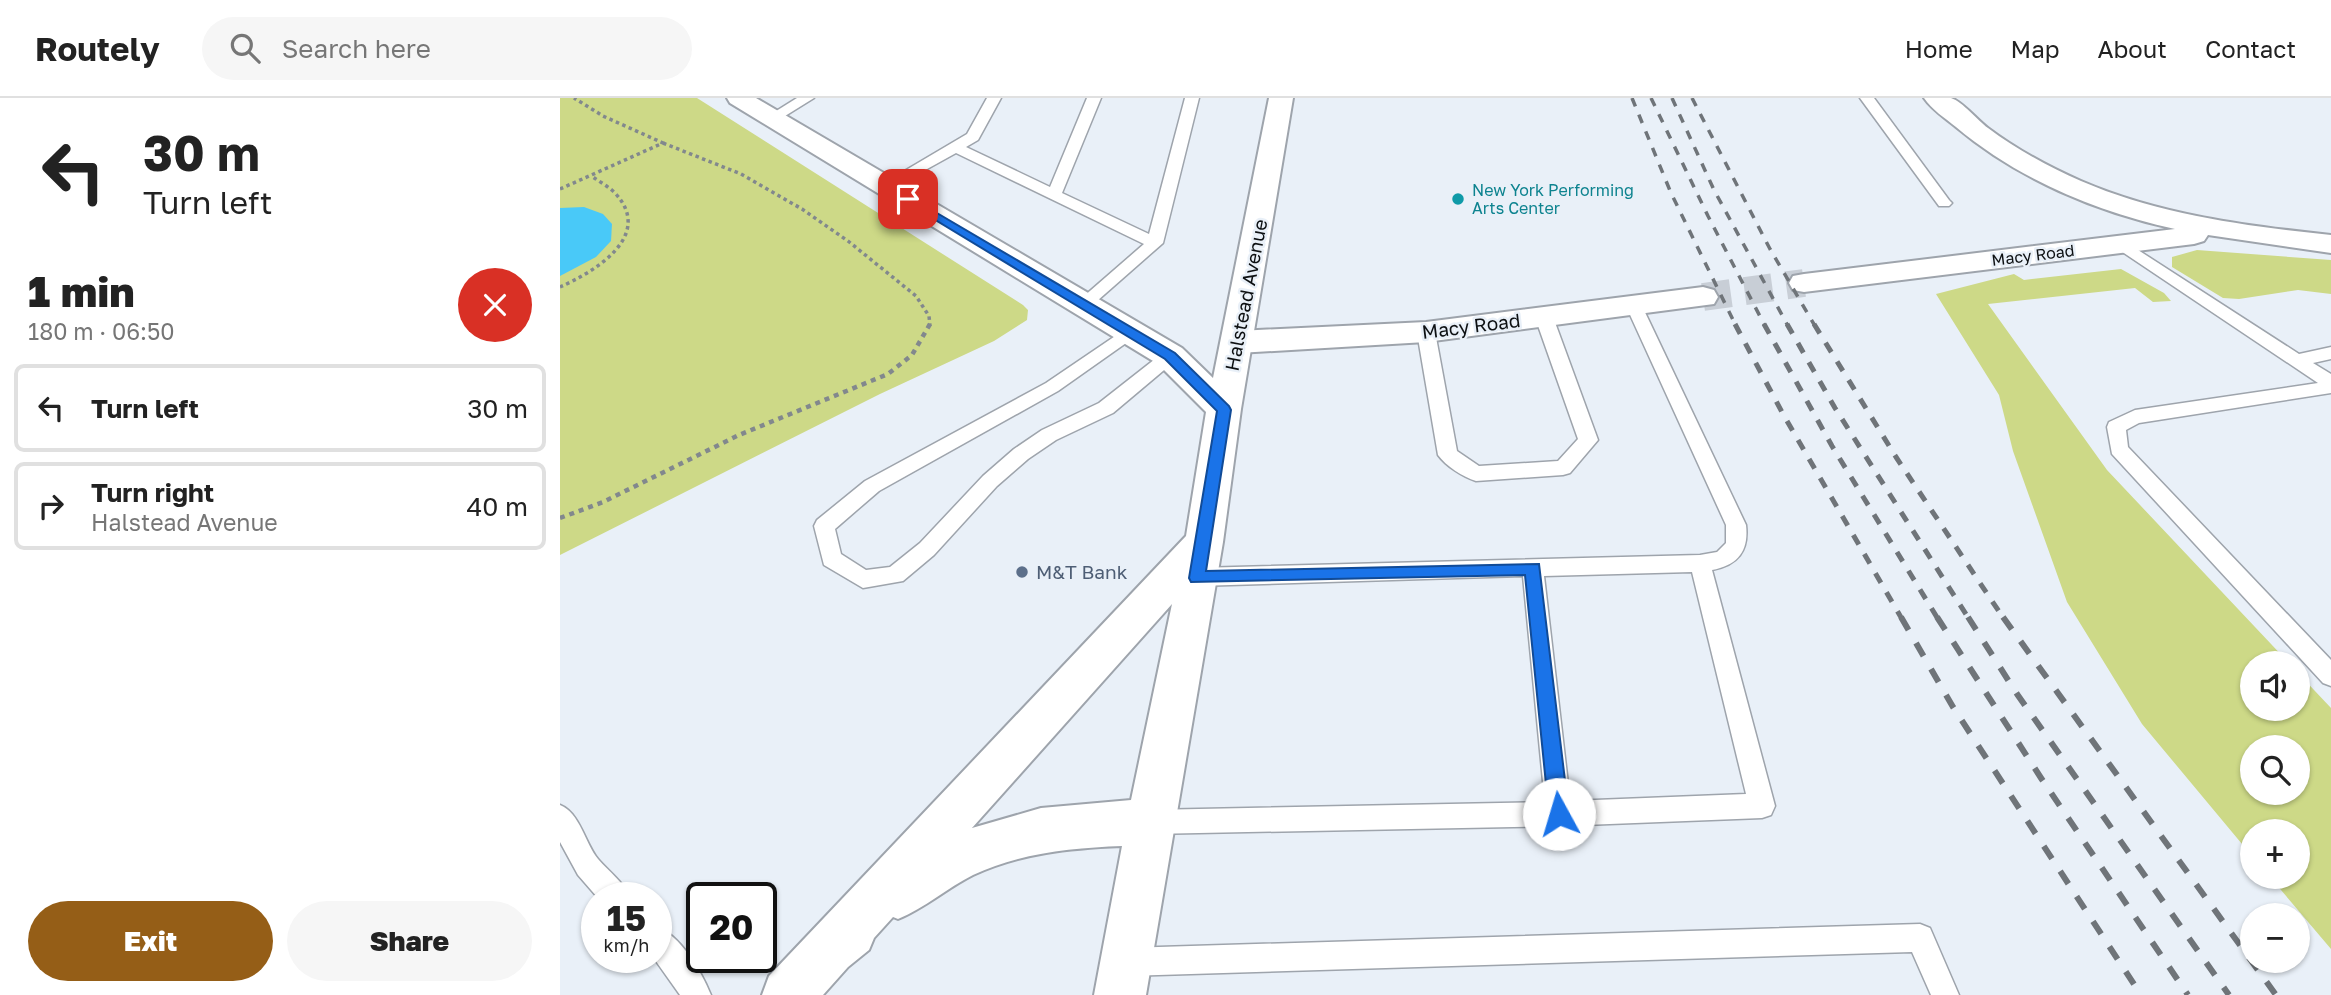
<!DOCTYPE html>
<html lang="en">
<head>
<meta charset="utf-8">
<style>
  :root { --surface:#fff; --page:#f6f6f6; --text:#222; --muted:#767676; --line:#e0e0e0; --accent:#955e17 }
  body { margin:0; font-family:"Golos Text",sans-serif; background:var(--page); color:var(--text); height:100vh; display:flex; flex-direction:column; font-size:26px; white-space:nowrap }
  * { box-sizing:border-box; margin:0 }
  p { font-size:23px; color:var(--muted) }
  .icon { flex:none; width:38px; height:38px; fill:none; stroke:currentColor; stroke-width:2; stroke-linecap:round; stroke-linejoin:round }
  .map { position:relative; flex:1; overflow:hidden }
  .sheet { display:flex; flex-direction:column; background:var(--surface); width:560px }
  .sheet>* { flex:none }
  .top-card { background:#fff; color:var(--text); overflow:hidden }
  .buttons { position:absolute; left:1680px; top:553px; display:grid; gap:14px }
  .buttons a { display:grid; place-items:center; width:70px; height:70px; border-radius:50%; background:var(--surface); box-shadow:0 2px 5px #0004; font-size:35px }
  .speed { position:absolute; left:21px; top:784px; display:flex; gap:14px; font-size:35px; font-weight:700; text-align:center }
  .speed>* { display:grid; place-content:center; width:91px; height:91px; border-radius:50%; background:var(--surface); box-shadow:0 2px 5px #0004; line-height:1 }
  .speed small { font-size:18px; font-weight:400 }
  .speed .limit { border:4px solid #111; border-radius:10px; background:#fff; color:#111 }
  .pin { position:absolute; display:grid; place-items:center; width:60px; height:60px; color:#fff; margin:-30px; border-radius:14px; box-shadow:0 4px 10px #0006 }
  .me { position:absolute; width:77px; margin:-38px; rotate:354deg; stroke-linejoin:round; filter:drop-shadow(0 0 5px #0008) }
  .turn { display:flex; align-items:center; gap:24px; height:147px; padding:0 28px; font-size:32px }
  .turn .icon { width:91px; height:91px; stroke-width:2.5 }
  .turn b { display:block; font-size:49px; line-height:60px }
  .round { display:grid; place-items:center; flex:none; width:74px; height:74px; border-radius:37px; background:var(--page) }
  .summary { display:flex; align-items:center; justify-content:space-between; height:119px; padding:0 28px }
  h1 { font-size:42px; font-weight:800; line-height:52px }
  .cta { display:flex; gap:14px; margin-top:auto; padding:14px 28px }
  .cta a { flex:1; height:80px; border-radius:42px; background:var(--accent); color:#fff; font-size:28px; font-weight:800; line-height:80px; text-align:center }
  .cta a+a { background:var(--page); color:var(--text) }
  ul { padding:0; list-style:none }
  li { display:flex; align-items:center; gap:21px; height:88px; margin:0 14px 10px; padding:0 14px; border:4px solid var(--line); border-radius:10px }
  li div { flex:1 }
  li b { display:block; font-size:26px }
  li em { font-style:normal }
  header { display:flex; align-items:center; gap:42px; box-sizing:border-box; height:98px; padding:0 35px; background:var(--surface); border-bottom:2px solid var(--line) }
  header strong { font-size:33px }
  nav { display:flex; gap:38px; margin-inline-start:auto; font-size:24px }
  .search { width:490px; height:63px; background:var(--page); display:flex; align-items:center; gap:18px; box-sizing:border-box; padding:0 24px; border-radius:38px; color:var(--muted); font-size:26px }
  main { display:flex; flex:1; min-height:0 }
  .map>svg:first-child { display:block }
  .green { fill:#cdd987; fill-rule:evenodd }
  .water { fill:#49c9f8 }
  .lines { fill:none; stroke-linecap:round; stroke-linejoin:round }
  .minor-tunnel { stroke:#c8ced6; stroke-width:28; stroke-dasharray:28 14; stroke-linecap:butt }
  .service-casing { stroke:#9ea4ac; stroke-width:3 }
  .minor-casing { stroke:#9ea4ac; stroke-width:4 }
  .tertiary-casing { stroke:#9ea4ac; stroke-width:4 }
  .path-far1 { stroke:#82888d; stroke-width:3.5; stroke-dasharray:3.5 3.5; stroke-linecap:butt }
  .path { stroke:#82888d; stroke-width:4.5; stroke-dasharray:5 5; stroke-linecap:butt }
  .service { fill:#fff; fill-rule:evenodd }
  .minor { fill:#fff; fill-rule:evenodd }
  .tertiary { fill:#fff; fill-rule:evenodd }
  .rail-far2 { stroke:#6f7479; stroke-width:3.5; stroke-dasharray:9 9; stroke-linecap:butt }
  .rail-far1 { stroke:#6f7479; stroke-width:5; stroke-dasharray:11 11; stroke-linecap:butt }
  .rail { stroke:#6f7479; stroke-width:6; stroke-dasharray:15 15; stroke-linecap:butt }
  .route { fill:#1a73e8; stroke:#114b97; stroke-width:2 }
  .culture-dot { fill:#0f9aa8; stroke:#e9f0f8; stroke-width:2.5 }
  .service-dot { fill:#5c6f8a; stroke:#e9f0f8; stroke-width:2.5 }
  .labels { text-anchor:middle; stroke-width:5; stroke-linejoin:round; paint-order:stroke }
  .far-culture-label { font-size:16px; fill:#0d838f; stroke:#e9f0f8; text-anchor:start }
  .far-street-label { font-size:16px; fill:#0d1012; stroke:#e9f0f8 }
  .street-label { font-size:19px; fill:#0d1012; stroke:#e9f0f8 }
  .service-label { font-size:19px; fill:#4e5e75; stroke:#e9f0f8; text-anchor:start }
</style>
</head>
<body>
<header>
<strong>Routely</strong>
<div class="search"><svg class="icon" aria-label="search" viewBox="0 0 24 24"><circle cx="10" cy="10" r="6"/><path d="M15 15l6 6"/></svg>Search here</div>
<nav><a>Home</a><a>Map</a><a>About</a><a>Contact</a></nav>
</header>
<main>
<section class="sheet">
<div class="top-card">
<div class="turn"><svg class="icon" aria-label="left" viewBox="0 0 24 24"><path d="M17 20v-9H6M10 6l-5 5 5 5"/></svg><div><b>30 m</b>Turn left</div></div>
</div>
<div class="summary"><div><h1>1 min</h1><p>180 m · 06:50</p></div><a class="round" style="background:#d93025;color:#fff"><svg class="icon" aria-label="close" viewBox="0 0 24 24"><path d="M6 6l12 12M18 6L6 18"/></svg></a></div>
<ul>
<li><svg class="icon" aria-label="left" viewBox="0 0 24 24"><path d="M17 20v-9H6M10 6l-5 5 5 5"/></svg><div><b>Turn left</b></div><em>30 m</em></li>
<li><svg class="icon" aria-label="right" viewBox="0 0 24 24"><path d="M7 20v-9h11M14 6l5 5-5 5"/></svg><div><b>Turn right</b><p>Halstead Avenue</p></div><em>40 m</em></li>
</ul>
<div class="cta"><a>Exit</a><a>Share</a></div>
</section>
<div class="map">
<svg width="1771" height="897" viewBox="0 0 1771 897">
  <rect width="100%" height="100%" fill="#e9f0f8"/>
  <g class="green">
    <path d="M 0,0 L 137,0 L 463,207 L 468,212 L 467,222 L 434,243 L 320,296 L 0,457 Z"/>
    <path d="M 1637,152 L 1771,162 L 1771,196 L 1738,192 L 1679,201 L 1663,200 L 1612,169 L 1612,159 Z"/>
    <path d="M 1561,171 L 1604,195 L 1611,203 L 1593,204 L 1575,190 L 1428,206 L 1547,372 L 1729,565 L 1692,565 L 1692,611 L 1738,611 L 1738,575 L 1771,610 L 1771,851 L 1710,779 L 1738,779 L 1738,733 L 1692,733 L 1692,758 L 1582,626 L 1507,504 L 1453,353 L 1439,297 L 1376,196 L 1454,176 L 1464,182 ZM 1692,649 L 1738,649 L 1738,695 L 1692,695 Z"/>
  </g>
  <path class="water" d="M 24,109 L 43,116 L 52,126 L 51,143 L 36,159 L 0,178 L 0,110 Z"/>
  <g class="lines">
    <path class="minor-tunnel" d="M 1143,199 L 1244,185"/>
    <g class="service-casing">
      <g id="service">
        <path d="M 237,0 L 254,0 L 217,23 L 212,24 L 205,20 Z"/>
        <path d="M 427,0 L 441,0 L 418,42 L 406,49 L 490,89 L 527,0 L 541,0 L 502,95 L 589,136 L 625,0 L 639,0 L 603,145 L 529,210 L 523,211 L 515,206 L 584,146 L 396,55 L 331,91 L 326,92 L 319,88 L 407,36 Z"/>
        <path d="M 1300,0 L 1314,0 L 1389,102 L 1392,105 L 1389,108 L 1379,108 Z"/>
        <path d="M 1561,141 L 1739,256 L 1771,249 L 1771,261 L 1753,265 L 1771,276 L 1771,295 L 1579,325 L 1566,332 L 1568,349 L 1771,562 L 1771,588 L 1763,585 L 1552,356 L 1547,329 L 1549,324 L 1575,312 L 1758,285 L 1555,149 L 1553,146 L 1555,143 Z"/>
        <path d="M 1074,203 L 1082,208 L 1186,427 C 1189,453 1178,467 1152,472 L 1215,708 L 1211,717 L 1202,720 L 999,728 L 590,736 L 581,733 L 577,724 L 581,715 L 590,712 L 985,704 L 963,478 L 637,488 L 629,485 L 626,479 L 629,473 L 637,470 L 1140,457 L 1157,454 L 1166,445 L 1166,427 L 1066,208 ZM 1132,474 L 1186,696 L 1010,703 L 984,478 Z"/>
        <path d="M 984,214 L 993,219 L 1038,342 L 1010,375 L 1003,377 L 916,383 C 903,379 886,368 878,357 L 857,234 L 866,228 L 875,234 L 897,353 L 919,368 L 998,363 L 1018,341 L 975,219 Z"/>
        <path d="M 570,228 L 579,234 L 576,238 L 498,293 L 319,393 L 275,431 L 281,456 L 306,472 L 330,469 L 360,445 L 423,378 L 454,351 L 482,332 L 539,305 L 604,254 L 616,254 L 619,258 L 616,262 L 553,315 L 496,342 L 468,361 L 437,388 L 374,457 L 343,483 L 303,490 L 264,467 L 254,428 L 257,422 L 305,383 L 486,285 Z"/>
        <path d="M 0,707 C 20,715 25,745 38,761 C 49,774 64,784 70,800 L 38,800 L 18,777 L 0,744 Z"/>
        <path d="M 1360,826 L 1370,830 L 1399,897 L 1371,897 L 1352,854 L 566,878 L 556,874 L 552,864 L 556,854 L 566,850 Z"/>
        <path d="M 96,828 C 121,838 141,873 151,897 L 120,897 L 93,859 L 96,859 Z"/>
      </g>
    </g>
    <g class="minor-casing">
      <g id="minor">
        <path d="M 1364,0 C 1371,0 1383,0 1391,0 C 1403,4 1417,22 1428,30 C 1456,51 1489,69 1521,83 C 1600,117 1686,128 1771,137 L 1771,155 L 1648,137 L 1644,143 L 1634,146 L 1244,194 L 1233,192 L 1229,185 L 1233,178 L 1244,176 L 1615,131 C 1536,114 1458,81 1396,29 C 1385,20 1372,12 1364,0 Z"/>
        <path d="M 1143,189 L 1154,192 L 1158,199 L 1154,206 L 866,244 L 678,255 L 667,251 L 662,244 L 667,237 L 678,233 L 866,224 Z"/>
      </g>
    </g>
    <g class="tertiary-casing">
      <path id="tertiary" d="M 167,0 L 196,0 L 622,250 L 653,280 L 709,0 L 733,0 L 681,311 L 663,444 L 586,897 L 534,897 L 562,748 C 511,750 460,755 413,777 C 387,790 365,810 338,821 L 333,819 L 314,840 L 309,852 L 288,869 L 263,897 L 202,897 L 209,878 L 626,438 L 646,314 L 598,266 L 170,5 ZM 612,506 L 571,702 L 481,710 L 412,730 Z"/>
    </g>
    <g class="path-far1">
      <path d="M 103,45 L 181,76 L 242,111 L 288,143 L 356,198 L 369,218 L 370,228"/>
      <path d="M 0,91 L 103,45 L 43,18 L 14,0"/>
      <path d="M 0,189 C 34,174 95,138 55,95 C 49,89 40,84 33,79"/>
    </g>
    <path class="path" d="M 0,420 L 43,404 L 179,337 L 328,276 L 352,257 L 370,226"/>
    <use href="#service" class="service"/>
    <use href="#minor" class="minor"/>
    <use href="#tertiary" class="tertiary"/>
    <g class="rail-far2">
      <path d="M 1072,0 L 1111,95 L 1176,228"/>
      <path d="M 1091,0 L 1148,118 L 1205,228"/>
      <path d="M 1112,0 L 1154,92 L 1228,228"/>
      <path d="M 1132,0 L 1210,151 L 1255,228"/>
    </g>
    <g class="rail-far1">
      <path d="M 1175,226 L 1223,316 L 1342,521"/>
      <path d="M 1204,226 L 1272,348 L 1378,521"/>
      <path d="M 1227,226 L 1275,310 L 1409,521"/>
      <path d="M 1254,226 L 1336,359 L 1444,521"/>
    </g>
    <g class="rail">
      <path d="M 1341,519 L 1393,609 L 1581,897"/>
      <path d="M 1377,519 L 1481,680 L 1628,897"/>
      <path d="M 1408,519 L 1457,596 L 1669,897"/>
      <path d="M 1443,519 L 1716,897"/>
    </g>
  </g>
  <path class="route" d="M 348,98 L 615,255 L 669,308 L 671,312 L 646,473 L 979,466 L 1009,716 L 1006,723 L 999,725 L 992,723 L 989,716 L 965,477 L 631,484 L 629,480 L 657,313 L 605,261 L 344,103 L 344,99 Z"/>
  <circle class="culture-dot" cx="898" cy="101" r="7"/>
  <circle class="service-dot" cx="462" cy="474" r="7"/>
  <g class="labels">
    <g class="far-culture-label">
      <text x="912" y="98">New York Performing<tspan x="912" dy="18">Arts Center</tspan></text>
    </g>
    <g class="far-street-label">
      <text transform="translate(1473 157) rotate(-7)" y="6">Macy Road</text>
    </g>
    <g class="street-label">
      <text transform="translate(686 197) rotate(-79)" y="7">Halstead Avenue</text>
      <text transform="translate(911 228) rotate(-7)" y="7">Macy Road</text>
    </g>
    <g class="service-label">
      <text x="476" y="481">M&amp;T Bank</text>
    </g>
  </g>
</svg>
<div class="buttons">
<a><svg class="icon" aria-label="sound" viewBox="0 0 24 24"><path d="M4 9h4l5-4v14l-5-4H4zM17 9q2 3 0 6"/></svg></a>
<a><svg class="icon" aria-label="search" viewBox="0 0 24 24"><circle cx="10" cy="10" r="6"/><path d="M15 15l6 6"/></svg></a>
<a>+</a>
<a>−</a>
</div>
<div class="speed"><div>15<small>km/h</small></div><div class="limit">20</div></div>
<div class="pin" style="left:348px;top:101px;background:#d93025"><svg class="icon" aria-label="arrive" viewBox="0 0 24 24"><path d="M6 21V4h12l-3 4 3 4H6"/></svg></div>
<svg class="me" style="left:999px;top:716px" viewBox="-20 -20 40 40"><circle r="19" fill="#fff"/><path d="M0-13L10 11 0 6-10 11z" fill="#1a73e8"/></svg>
</div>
</main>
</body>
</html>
